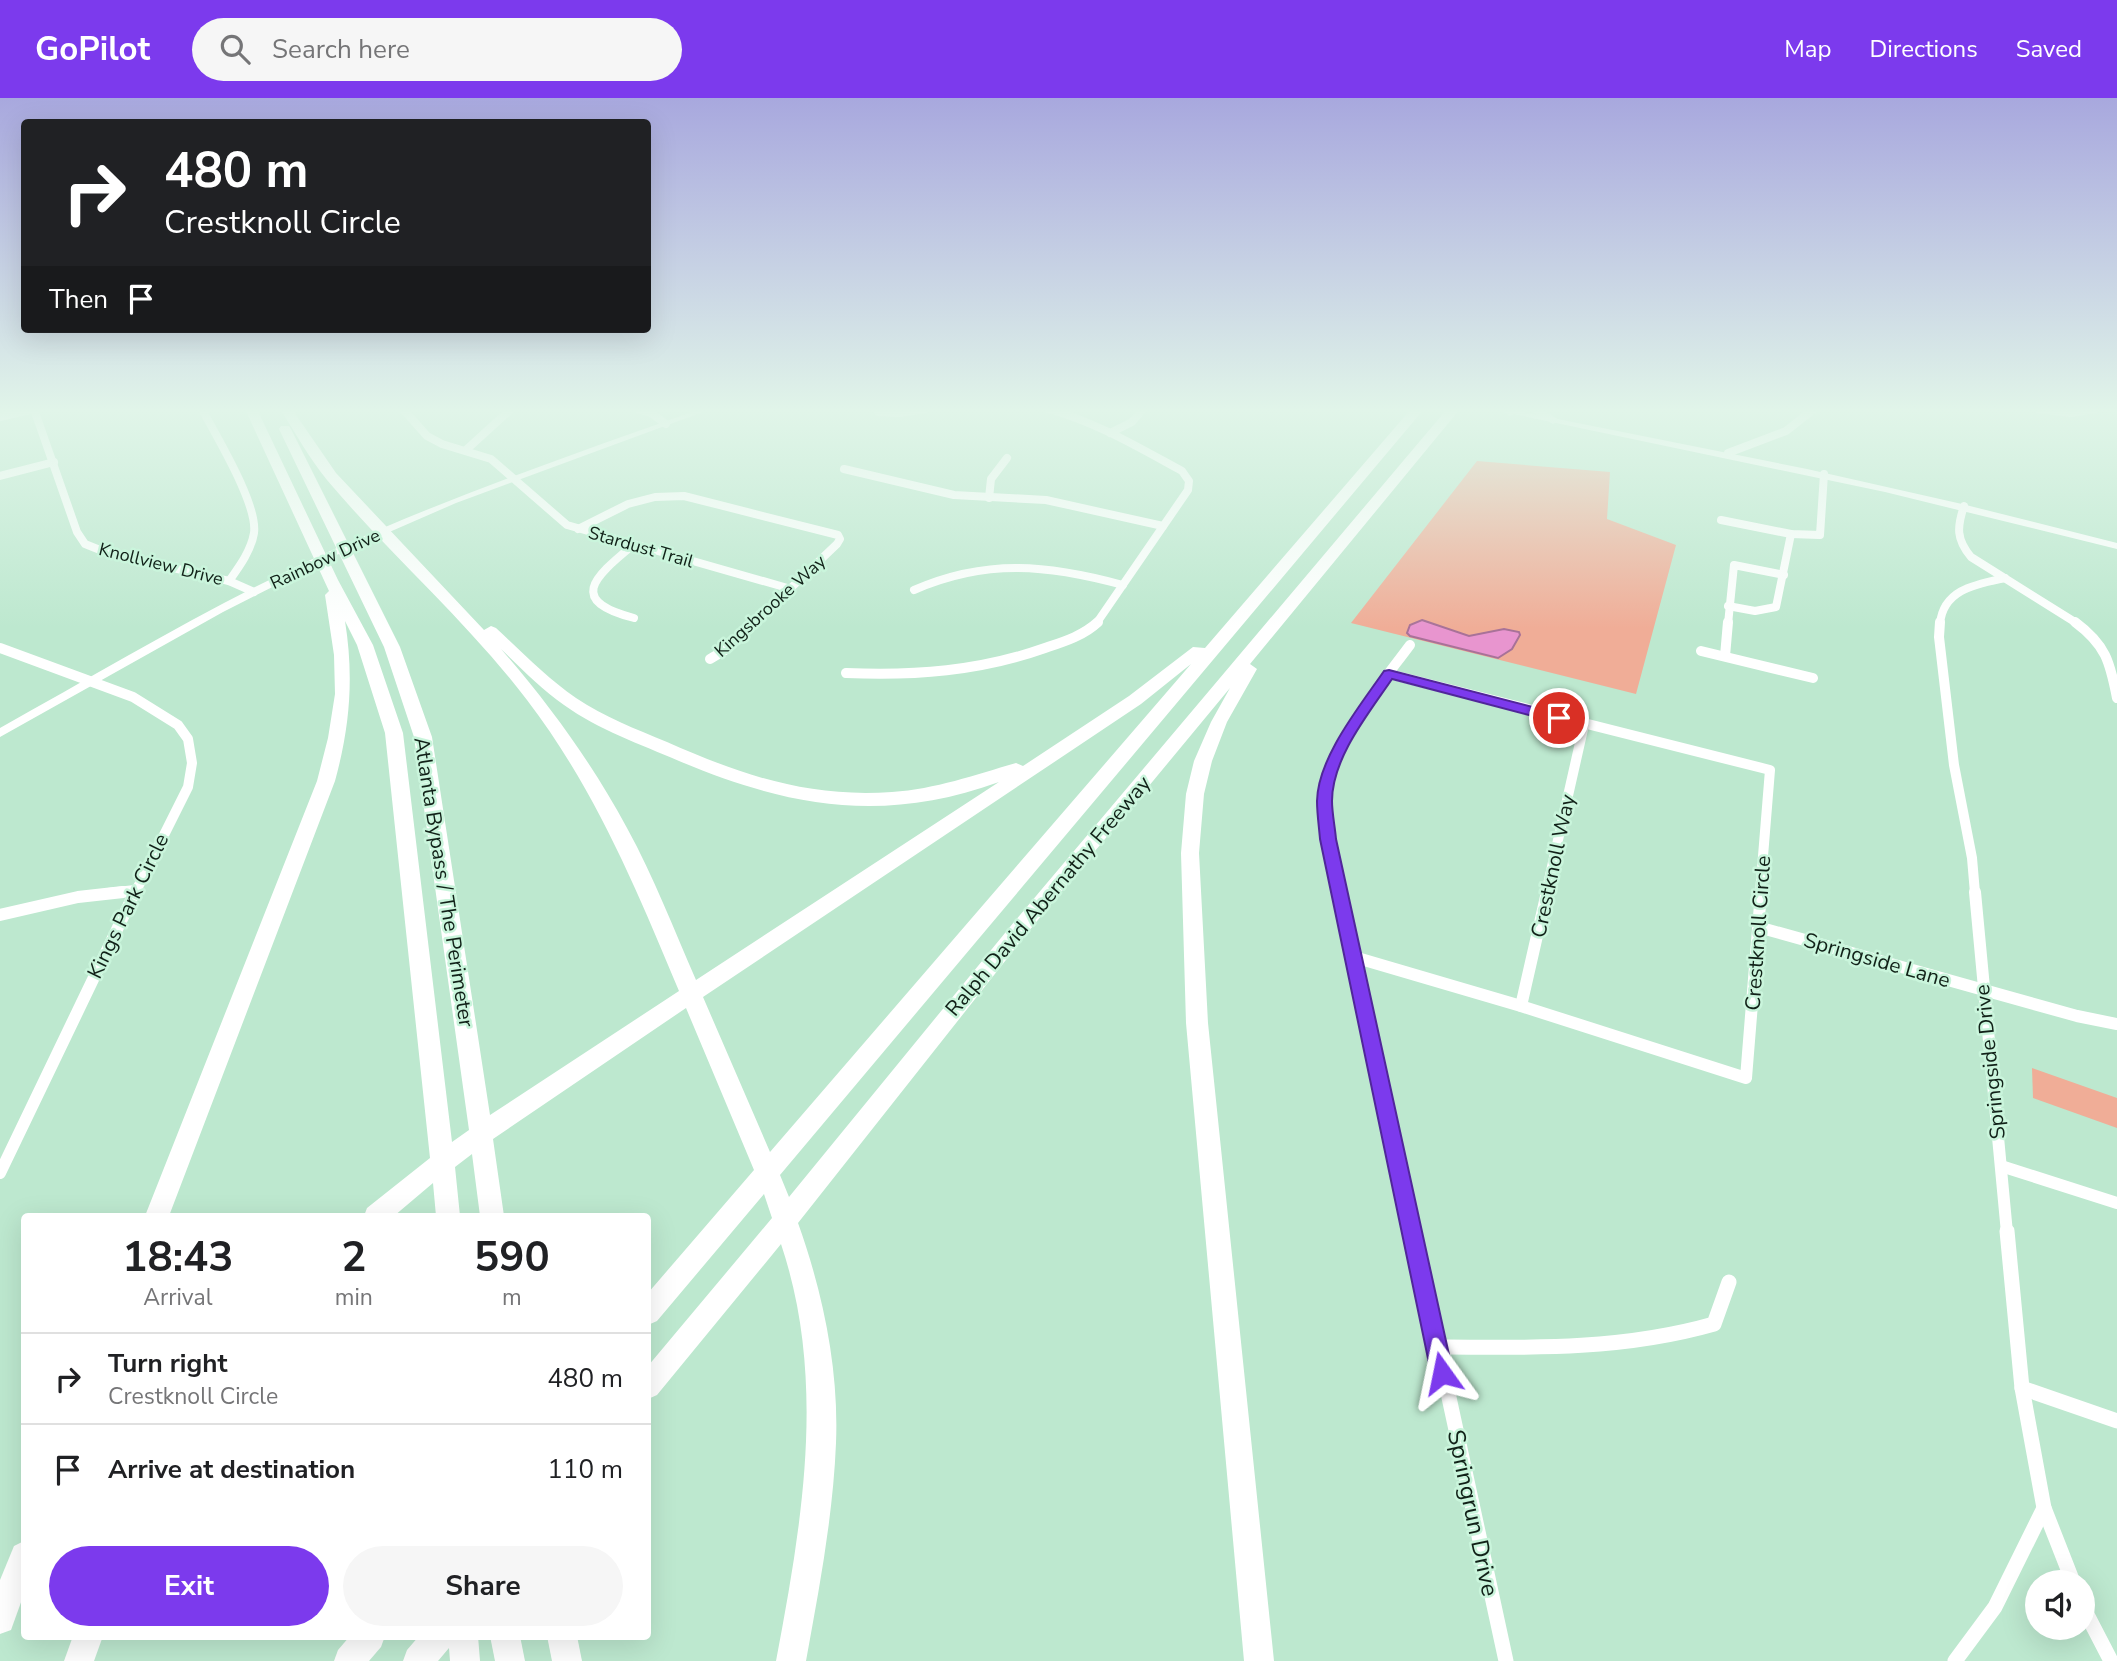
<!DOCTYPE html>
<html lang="en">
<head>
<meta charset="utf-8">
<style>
  :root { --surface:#fff; --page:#f6f6f6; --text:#202124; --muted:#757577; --line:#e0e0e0; --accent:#7c3aed }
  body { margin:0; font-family:"Nunito Sans",sans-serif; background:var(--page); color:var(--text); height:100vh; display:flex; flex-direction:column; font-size:26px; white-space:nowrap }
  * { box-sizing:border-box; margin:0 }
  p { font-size:23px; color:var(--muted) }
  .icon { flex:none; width:38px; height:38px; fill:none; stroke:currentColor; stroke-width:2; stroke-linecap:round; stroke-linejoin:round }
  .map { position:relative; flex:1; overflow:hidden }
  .sheet { position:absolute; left:21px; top:1115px; width:630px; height:427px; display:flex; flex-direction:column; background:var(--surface); border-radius:7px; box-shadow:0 7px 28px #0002 }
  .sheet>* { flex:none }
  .banner { position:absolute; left:21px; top:21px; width:630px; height:214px; border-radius:7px; box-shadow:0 7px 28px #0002; background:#202124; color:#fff; overflow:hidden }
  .tools { position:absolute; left:2025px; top:1472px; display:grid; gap:14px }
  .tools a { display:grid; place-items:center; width:70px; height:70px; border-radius:50%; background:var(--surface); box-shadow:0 7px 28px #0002; font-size:35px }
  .pin { position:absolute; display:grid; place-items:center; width:60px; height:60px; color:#fff; margin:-30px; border:4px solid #fff; border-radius:50%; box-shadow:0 2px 7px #0007 }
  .me { position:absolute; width:77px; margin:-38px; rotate:348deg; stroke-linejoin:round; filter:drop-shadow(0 0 5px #0008) }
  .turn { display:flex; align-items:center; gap:24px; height:147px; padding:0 28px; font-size:32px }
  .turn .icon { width:91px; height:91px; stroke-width:2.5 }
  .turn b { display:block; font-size:49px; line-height:60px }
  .then { display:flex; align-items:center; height:66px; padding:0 28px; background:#0003; gap:14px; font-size:26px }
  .eta { display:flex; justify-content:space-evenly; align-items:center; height:119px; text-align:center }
  .eta b { font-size:42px; font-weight:700; line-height:49px }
  .action { display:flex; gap:14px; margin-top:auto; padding:14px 28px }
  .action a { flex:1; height:80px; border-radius:42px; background:var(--accent); color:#fff; font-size:28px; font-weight:700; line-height:80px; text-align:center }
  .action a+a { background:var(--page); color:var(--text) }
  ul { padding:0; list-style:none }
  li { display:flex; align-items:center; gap:21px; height:91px; padding:0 28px; border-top:2px solid var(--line) }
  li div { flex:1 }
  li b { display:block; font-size:26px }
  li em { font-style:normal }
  header { display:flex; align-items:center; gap:42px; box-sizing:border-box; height:98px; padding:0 35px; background:var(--accent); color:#fff }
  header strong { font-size:33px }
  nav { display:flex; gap:38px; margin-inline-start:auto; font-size:24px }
  .search { width:490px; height:63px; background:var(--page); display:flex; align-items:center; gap:18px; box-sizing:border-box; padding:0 24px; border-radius:38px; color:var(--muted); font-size:26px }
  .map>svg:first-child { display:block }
  .green { fill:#f0ad97 }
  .water { fill:#e895cf; stroke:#a87298; stroke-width:2 }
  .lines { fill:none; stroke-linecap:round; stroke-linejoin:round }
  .minor-far3 { stroke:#fff; stroke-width:8 }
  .minor-far2 { stroke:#fff; stroke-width:10 }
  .minor-far1 { stroke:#fff; stroke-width:12 }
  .minor { stroke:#fff; stroke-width:15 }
  .tertiary { fill:#fff; fill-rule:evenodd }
  .secondary { fill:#fff; fill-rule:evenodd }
  .motorway { fill:#fff; fill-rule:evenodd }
  .route { fill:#7c3aed; stroke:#51269a; stroke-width:2 }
  .labels { text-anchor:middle; stroke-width:5; stroke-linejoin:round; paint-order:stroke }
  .far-street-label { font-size:18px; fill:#112118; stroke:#caf5dc }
  .street-label { font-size:21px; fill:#112118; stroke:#caf5dc }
  .near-street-label { font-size:24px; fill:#112118; stroke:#caf5dc }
</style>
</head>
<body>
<header>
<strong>GoPilot</strong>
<div class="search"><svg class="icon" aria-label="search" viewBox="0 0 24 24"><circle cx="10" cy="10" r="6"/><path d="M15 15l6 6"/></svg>Search here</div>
<nav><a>Map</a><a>Directions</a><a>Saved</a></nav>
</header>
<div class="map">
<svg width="2117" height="1563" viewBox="0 0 2117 1563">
  <rect width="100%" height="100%" fill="#bde8cf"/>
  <g class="green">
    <path d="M 1477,363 L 1610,374 L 1607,421 L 1676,447 L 1636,596 L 1351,525 Z"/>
    <path d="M 2032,970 L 2117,1000 L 2117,1030 L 2033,1000 Z"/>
  </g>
  <path class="water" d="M 1422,522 L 1469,538 L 1504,531 L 1519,534 L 1520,537 L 1512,551 L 1498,560 L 1410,538 L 1407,535 L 1410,527 Z"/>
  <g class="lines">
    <g class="minor-far3">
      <path d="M 34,311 L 77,434 L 85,446 L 105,454 L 229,483 L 254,494"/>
      <path d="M 202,311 C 216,338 258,406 254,435 C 251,453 239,469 229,483"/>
      <path d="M 403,311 L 427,338 L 442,346 L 491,361 L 567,427 L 791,491"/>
      <path d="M 637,311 L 651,315 L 666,326"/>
      <path d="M 1048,311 C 1096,324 1138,349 1182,373 L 1189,383 L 1188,392 L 1096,526"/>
      <path d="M 2038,311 L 2071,315 L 2095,311"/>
      <path d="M 878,314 L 899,315 L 925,311"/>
      <path d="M 0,319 L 34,311"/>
      <path d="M 1110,335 L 1132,324 L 1143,311"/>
      <path d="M 466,352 L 511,311"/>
      <path d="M 1728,355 L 1786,333 L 1814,311"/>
      <path d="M 844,371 L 954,397 L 1046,402 L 1163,428"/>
      <path d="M 0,378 L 54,364"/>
      <path d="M 989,400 L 991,381 L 1007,360"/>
      <path d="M 1964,408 C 1957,429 1956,441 1971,459 L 2078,526"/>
      <path d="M 1721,422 L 1791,436 L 1820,437 L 1824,376"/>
      <path d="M 578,431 L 628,406 L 655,399 L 684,398 L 838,437 L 840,441 L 837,446 L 753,526"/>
      <path d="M 632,448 C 593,480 568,503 634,520"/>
      <path d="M 914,492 C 987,460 1049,467 1123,487"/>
      <path d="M 1728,508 L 1755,513 L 1776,509 L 1791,436"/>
      <path d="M 1728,526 L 1734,467 L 1784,477"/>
      <path d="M 1940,526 C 1943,491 1977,486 2005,480"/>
    </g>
    <g class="minor-far2">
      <path d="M 1940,524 L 1939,539 L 1954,667 L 1972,760 L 1975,795"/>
      <path d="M 2075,524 C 2106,547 2110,564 2117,600"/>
      <path d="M 0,550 L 133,599 L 178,627 L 188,641 L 192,665 L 188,689 L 135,795"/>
      <path d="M 1701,553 L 1813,580"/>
      <path d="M 1725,558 L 1728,524"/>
      <path d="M 710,561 L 725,552 L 755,524"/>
      <path d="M 846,575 C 914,578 980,573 1045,550 C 1063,544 1083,538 1098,524"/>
      <path d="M 1389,576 L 1770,672 L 1760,795"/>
      <path d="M 108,795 L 135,792"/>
      <path d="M 1340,795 C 1333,766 1324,736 1325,706 C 1325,651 1379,589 1410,547"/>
      <path d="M 1546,795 L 1584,627"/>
    </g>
    <g class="minor-far1">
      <path d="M 1339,794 L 1413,1135"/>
      <path d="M 1975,794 L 2007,1135"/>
      <path d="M 0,817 L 78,799 L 123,794"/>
      <path d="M 1758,829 L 2077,918 L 2117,926"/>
      <path d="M 1354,859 L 1521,908 L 1746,980 L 1761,794"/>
      <path d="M 1521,908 L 1547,794"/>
      <path d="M 2001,1068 L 2117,1105"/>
      <path d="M 0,1075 L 135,794"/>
    </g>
    <g class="minor">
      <path d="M 1413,1133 L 1506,1563"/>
      <path d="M 2007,1133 L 2022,1290 L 2044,1410 L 2073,1484"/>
      <path d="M 1437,1249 C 1531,1250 1623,1252 1714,1226 L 1729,1184"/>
      <path d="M 2022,1290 L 2117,1323"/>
      <path d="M 2082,1507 L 2111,1563"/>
      <path d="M 1955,1563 L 1995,1509 L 2044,1410"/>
    </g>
    <path class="tertiary" d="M 700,311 L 711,311 L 456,405 L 332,459 L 223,514 L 0,639 L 0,630 C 108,570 215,505 328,454 C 449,399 574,356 700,311 Z"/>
    <path class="secondary" d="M 1490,311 L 1508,311 L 1807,371 L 1962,406 L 2117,445 L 2117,451 L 1885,394 Z"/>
    <g class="motorway">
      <path d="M 245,311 L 257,311 L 338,482 L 373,547 L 403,635 L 452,1044 L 469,1032 L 414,639 L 384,549 L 279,331 L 281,328 L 289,328 L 291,331 L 400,549 L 432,639 L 490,1017 L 679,893 C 636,790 595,691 527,602 C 467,523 391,458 327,382 C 309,360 295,334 280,311 L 292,311 L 336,375 L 484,532 L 491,528 L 496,530 C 522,554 547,580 576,600 C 604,619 636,631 667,644 C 742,677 808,700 892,694 C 936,691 974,677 1016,665 L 1023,668 L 1129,598 L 1193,549 L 1205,550 L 1411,311 L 1424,311 L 780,1077 L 789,1099 L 1014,824 L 1447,311 L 1460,311 L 1250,566 L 1257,571 L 1227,624 L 1212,663 L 1204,696 L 1199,755 L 1208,925 L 1274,1563 L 1244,1563 L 1186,925 L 1181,755 L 1186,696 L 1194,663 L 1211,624 L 1230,590 L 1028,834 L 798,1125 C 823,1195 839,1271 836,1345 C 833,1419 819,1491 806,1563 L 776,1563 C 802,1425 827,1283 781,1146 L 657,1297 L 648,1301 L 648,1268 L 772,1120 L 764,1096 L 657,1223 L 648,1227 L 648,1195 L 754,1072 L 686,910 L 493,1041 L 504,1118 L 480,1118 L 472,1056 L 455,1069 L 460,1118 L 436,1118 L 433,1085 L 394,1118 L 364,1118 L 367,1110 L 430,1060 L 385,635 L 357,547 L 345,523 C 354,579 350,628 335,683 L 169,1118 L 145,1118 L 317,683 L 328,640 L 335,596 L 334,557 L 325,497 L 329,493 ZM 501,551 C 521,570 541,591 564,607 C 599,632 640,646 679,663 C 789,709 883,726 999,684 L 696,882 C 674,832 654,779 627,730 C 592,665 549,606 501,551 ZM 1191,566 L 770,1054 L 703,899 L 1141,606 Z"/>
      <path d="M 1507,311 L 1523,311 L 1510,318 L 1504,314 Z"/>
      <path d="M 1527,311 L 1542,311 L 1559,322 L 1553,326 Z"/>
      <path d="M 24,1443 L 24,1496 L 11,1532 L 0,1536 L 0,1482 L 14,1448 Z"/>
      <path d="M 73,1538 L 103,1538 L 94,1563 L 64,1563 Z"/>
      <path d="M 350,1538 L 385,1538 L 381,1549 L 369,1563 L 334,1563 L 338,1552 Z"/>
      <path d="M 419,1538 L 478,1538 L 480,1563 L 450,1563 L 449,1550 L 438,1563 L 403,1563 L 407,1552 Z"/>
      <path d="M 490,1538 L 520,1538 L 525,1563 L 495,1563 Z"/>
      <path d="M 547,1538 L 577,1538 L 582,1563 L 552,1563 Z"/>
    </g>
  </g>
  <linearGradient id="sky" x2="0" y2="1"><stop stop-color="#a8a8de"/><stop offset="0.59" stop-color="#e1f5e9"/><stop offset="1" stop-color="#e1f5e9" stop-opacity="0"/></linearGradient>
  <rect width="2117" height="530" fill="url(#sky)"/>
  <path class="route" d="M 1389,572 L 1564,617 L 1566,620 L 1559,625 L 1392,581 C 1369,615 1332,660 1332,703 C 1332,715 1335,729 1336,741 L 1453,1275 L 1450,1283 L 1442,1286 L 1435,1283 L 1431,1275 L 1320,741 C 1319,729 1317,715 1317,703 C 1318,659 1360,608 1384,573 Z"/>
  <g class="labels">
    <g class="far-street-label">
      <text transform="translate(641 449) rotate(16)" y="6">Stardust Trail</text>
      <text transform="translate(325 461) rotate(-25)" y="6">Rainbow Drive</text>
      <text transform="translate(161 466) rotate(14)" y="6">Knollview Drive</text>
      <text transform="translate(770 508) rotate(-42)" y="6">Kingsbrooke Way</text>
    </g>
    <g class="street-label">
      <text transform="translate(1553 768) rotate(-78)" y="7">Crestknoll Way</text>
      <text transform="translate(444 784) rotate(81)" y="7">Atlanta Bypass / The Perimeter</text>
      <text transform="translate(1048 798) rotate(-50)" y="7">Ralph David Abernathy Freeway</text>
      <text transform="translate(128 808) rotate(-64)" y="7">Kings Park Circle</text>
      <text transform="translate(1758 835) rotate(-86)" y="7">Crestknoll Circle</text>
      <text transform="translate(1877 862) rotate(16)" y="7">Springside Lane</text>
      <text transform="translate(1990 964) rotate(-96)" y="7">Springside Drive</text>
    </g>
    <g class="near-street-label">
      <text transform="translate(1473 1415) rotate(78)" y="8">Springrun Drive</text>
    </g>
  </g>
</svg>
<div class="tools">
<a><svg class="icon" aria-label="sound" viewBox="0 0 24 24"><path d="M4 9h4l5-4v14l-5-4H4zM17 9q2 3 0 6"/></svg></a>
</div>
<div class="pin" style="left:1559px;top:620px;background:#d93025"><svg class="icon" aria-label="arrive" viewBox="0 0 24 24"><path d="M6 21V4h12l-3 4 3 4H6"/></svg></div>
<svg class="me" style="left:1442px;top:1275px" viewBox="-20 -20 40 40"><path d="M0-17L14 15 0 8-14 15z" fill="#7c3aed" stroke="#fff" stroke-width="4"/></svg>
<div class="banner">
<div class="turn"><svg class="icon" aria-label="right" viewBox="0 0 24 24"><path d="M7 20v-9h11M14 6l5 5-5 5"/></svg><div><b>480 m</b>Crestknoll Circle</div></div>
<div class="then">Then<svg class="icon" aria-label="arrive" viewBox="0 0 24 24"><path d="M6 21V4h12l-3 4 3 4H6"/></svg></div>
</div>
<section class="sheet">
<div class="eta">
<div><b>18:43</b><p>Arrival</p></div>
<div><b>2</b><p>min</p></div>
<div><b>590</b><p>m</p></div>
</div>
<ul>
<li><svg class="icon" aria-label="right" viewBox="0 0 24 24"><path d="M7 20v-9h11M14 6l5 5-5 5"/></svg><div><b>Turn right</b><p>Crestknoll Circle</p></div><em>480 m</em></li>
<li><svg class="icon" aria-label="arrive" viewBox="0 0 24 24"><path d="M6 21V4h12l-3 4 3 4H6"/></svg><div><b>Arrive at destination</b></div><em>110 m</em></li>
</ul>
<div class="action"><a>Exit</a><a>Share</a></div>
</section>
</div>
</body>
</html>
